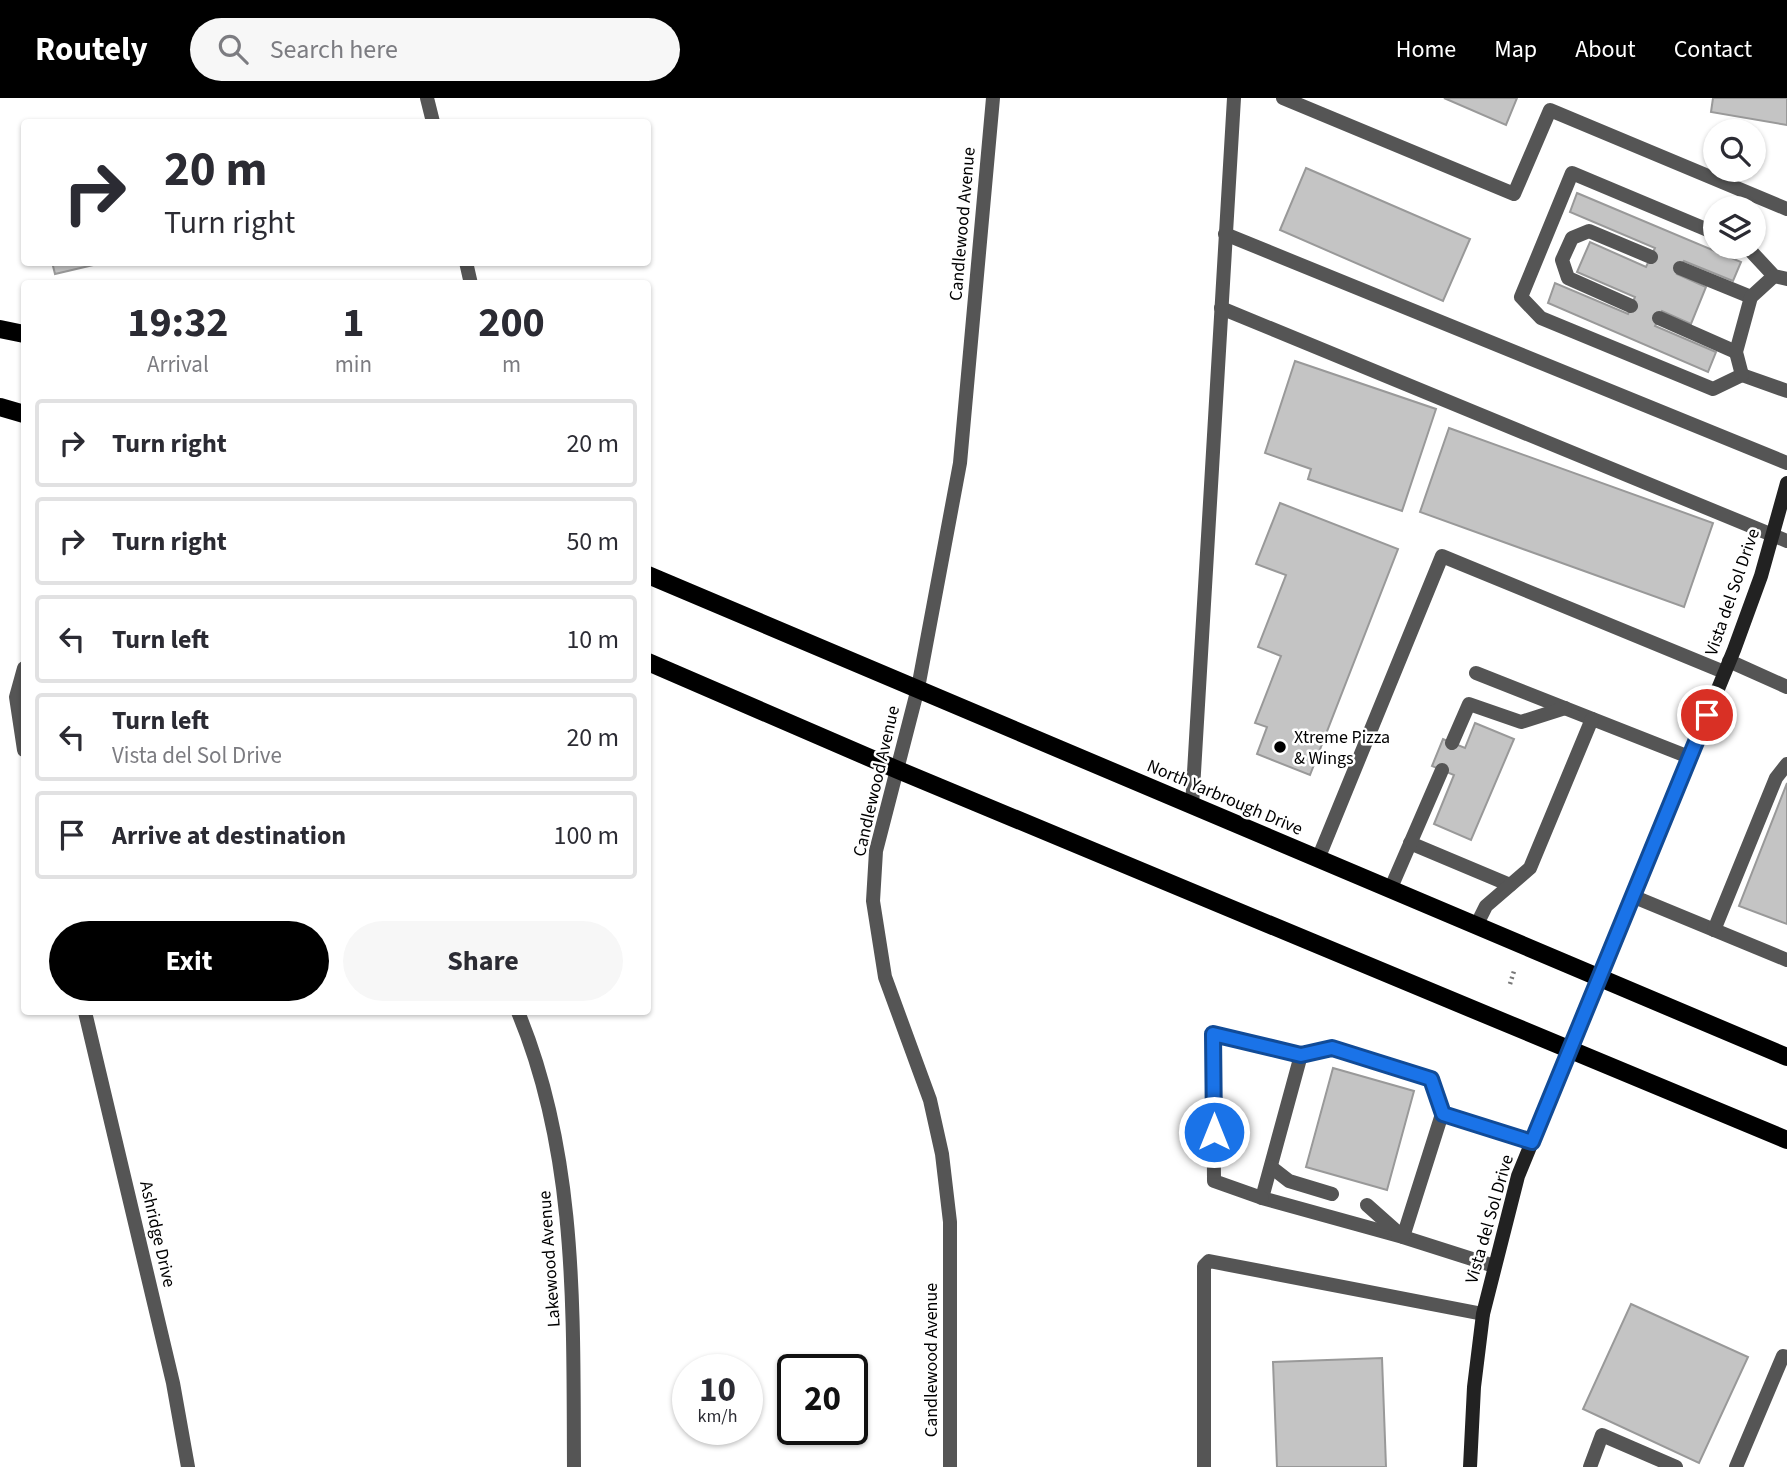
<!DOCTYPE html>
<html lang="en">
<head>
<meta charset="utf-8">
<style>
  :root { --surface:#fff; --page:#f7f7f7; --text:#2b2b33; --muted:#7c7c81; --line:#e1e1e2; --accent:#000 }
  body { margin:0; font-family:"Source Sans 3",sans-serif; background:var(--page); color:var(--text); height:100vh; display:flex; flex-direction:column; font-size:26px; white-space:nowrap }
  * { box-sizing:border-box; margin:0 }
  p { font-size:23px; color:var(--muted) }
  .icon { flex:none; width:38px; height:38px; fill:none; stroke:currentColor; stroke-width:2; stroke-linecap:round; stroke-linejoin:round }
  .map { position:relative; flex:1; overflow:hidden }
  .panel { position:absolute; left:21px; top:182px; width:630px; height:735px; display:flex; flex-direction:column; background:var(--surface); border-radius:7px; box-shadow:0 2px 5px #0004 }
  .panel>* { flex:none }
  .banner { position:absolute; left:21px; top:21px; width:630px; height:147px; border-radius:7px; box-shadow:0 2px 5px #0004; background:#fff; color:var(--text); overflow:hidden }
  .fabs { position:absolute; left:1703px; top:21px; display:grid; gap:14px }
  .fabs a { display:grid; place-items:center; width:63px; height:63px; border-radius:50%; background:var(--surface); box-shadow:0 2px 5px #0004; font-size:35px }
  .speed { position:absolute; left:672px; top:1256px; display:flex; gap:14px; font-size:35px; font-weight:700; text-align:center }
  .speed>* { display:grid; place-content:center; width:91px; height:91px; border-radius:50%; background:var(--surface); box-shadow:0 2px 5px #0004; line-height:1 }
  .speed small { font-size:18px; font-weight:400 }
  .speed .limit { border:4px solid #111; border-radius:10px; background:#fff; color:#111 }
  .pin { position:absolute; display:grid; place-items:center; width:60px; height:60px; color:#fff; margin:-30px; border:4px solid #fff; border-radius:50%; box-shadow:0 2px 7px #0007 }
  .me { position:absolute; width:77px; margin:-38px; rotate:0deg; stroke-linejoin:round; filter:drop-shadow(0 0 5px #0008) }
  .turn { display:flex; align-items:center; gap:24px; height:147px; padding:0 28px; font-size:32px }
  .turn .icon { width:91px; height:91px; stroke-width:2.5 }
  .turn b { display:block; font-size:49px; line-height:60px }
  .eta { display:flex; justify-content:space-evenly; align-items:center; height:119px; text-align:center }
  .eta b { font-size:42px; font-weight:700; line-height:49px }
  .button { display:flex; gap:14px; margin-top:auto; padding:14px 28px }
  .button a { flex:1; height:80px; border-radius:42px; background:var(--accent); color:#fff; font-size:28px; font-weight:700; line-height:80px; text-align:center }
  .button a+a { background:var(--page); color:var(--text) }
  ul { padding:0; list-style:none }
  li { display:flex; align-items:center; gap:21px; height:88px; margin:0 14px 10px; padding:0 14px; border:4px solid var(--line); border-radius:7px }
  li div { flex:1 }
  li b { display:block; font-size:26px }
  li em { font-style:normal }
  header { display:flex; align-items:center; gap:42px; box-sizing:border-box; height:98px; padding:0 35px; background:var(--accent); color:#fff }
  header strong { font-size:33px }
  nav { display:flex; gap:38px; margin-inline-start:auto; font-size:24px }
  .search { width:490px; height:63px; background:var(--page); display:flex; align-items:center; gap:18px; box-sizing:border-box; padding:0 24px; border-radius:38px; color:var(--muted); font-size:26px }
  .map>svg:first-child { display:block }
  .building { fill:#c4c4c4; stroke:#999; stroke-width:2 }
  .lines { fill:none; stroke-linecap:round; stroke-linejoin:round }
  .path { stroke:#777; stroke-width:4.5; stroke-dasharray:2 3.5; stroke-linecap:butt }
  .service { stroke:#555; stroke-width:14 }
  .minor { stroke:#555; stroke-width:14 }
  .secondary { stroke:#222; stroke-width:14 }
  .primary { stroke:#000; stroke-width:18 }
  .route-casing { stroke:#114b97; stroke-width:18 }
  .route { stroke:#1a73e8; stroke-width:12 }
  .poi-dot { fill:#000; stroke:#fff; stroke-width:2.5 }
  .labels { text-anchor:middle; stroke-width:5; stroke-linejoin:round; paint-order:stroke }
  .street-label { font-size:18px; fill:#000; stroke:#fff }
  .poi-label { font-size:18px; fill:#000; stroke:#fff; text-anchor:start }
</style>
</head>
<body>
<header>
<strong>Routely</strong>
<div class="search"><svg class="icon" aria-label="search" viewBox="0 0 24 24"><circle cx="10" cy="10" r="6"/><path d="M15 15l6 6"/></svg>Search here</div>
<nav><a>Home</a><a>Map</a><a>About</a><a>Contact</a></nav>
</header>
<div class="map">
<svg width="1787" height="1369" viewBox="0 0 1787 1369">
  <rect width="100%" height="100%" fill="#fff"/>
  <g class="building">
    <path d="M 1444,0 L 1517,0 L 1506,27 Z"/>
    <path d="M 1713,0 L 1787,0 L 1787,27 L 1711,14 Z"/>
    <path d="M 1306,70 L 1470,141 L 1443,203 L 1280,132 Z"/>
    <path d="M 1577,95 L 1741,164 L 1733,183 L 1684,163 L 1677,176 L 1706,189 L 1691,226 L 1662,213 L 1655,228 L 1716,254 L 1708,274 L 1548,205 L 1555,185 L 1628,216 L 1635,199 L 1577,174 L 1590,144 L 1646,169 L 1655,150 L 1570,114 Z"/>
    <path d="M 52,164 L 106,164 L 55,176 Z"/>
    <path d="M 1295,263 L 1436,311 L 1402,413 L 1308,381 L 1311,371 L 1265,355 Z"/>
    <path d="M 1449,330 L 1713,425 L 1684,509 L 1420,414 Z"/>
    <path d="M 1280,405 L 1398,451 L 1310,677 L 1257,656 L 1267,629 L 1255,625 L 1281,558 L 1258,549 L 1286,477 L 1256,466 Z"/>
    <path d="M 1475,625 L 1514,641 L 1471,742 L 1434,726 L 1454,677 L 1432,668 L 1443,641 L 1465,650 Z"/>
    <path d="M 1787,685 L 1787,826 L 1739,808 Z"/>
    <path d="M 1333,970 L 1414,993 L 1387,1092 L 1306,1069 Z"/>
    <path d="M 1631,1206 L 1748,1259 L 1699,1365 L 1583,1311 Z"/>
    <path d="M 1382,1260 L 1386,1369 L 1277,1369 L 1273,1264 Z"/>
  </g>
  <g class="lines">
    <path class="path" d="M 1510,886 L 1514,873"/>
    <g class="service">
      <path d="M 1283,0 L 1514,96 L 1550,12 L 1787,111"/>
      <path d="M 1715,135 L 1572,75 L 1521,199 L 1541,220 L 1713,291 L 1742,277 L 1787,293"/>
      <path d="M 1225,136 L 1787,365"/>
      <path d="M 1747,149 L 1774,178 L 1787,181"/>
      <path d="M 1680,170 L 1751,199"/>
      <path d="M 1631,208 L 1568,180 L 1562,162 L 1572,140 L 1589,133 L 1651,159"/>
      <path d="M 1221,210 L 1787,443"/>
      <path d="M 1659,220 L 1736,254"/>
      <path d="M 1742,277 L 1736,254 L 1751,199 L 1774,178"/>
      <path d="M 1729,563 L 1787,589"/>
      <path d="M 1476,575 L 1689,659"/>
      <path d="M 1452,645 L 1469,606 L 1521,624 L 1565,610"/>
      <path d="M 1192,708 L 1234,0"/>
      <path d="M 1410,745 L 1510,787"/>
      <path d="M 1318,761 L 1442,458 L 1724,574"/>
      <path d="M 1390,792 L 1442,672"/>
      <path d="M 1632,798 L 1787,862"/>
      <path d="M 1476,828 L 1486,808 L 1530,770 L 1592,621"/>
      <path d="M 1714,832 L 1776,680 L 1787,666"/>
      <path d="M 1301,957 L 1262,1100 L 1403,1139 L 1494,1168"/>
      <path d="M 1271,1069 L 1289,1083 L 1332,1096"/>
      <path d="M 1262,1100 L 1214,1083 L 1213,936 L 1301,957 L 1332,950 L 1431,981 L 1442,1016 L 1532,1044"/>
      <path d="M 1367,1107 L 1403,1139 L 1442,1016"/>
      <path d="M 1204,1369 L 1204,1168 L 1209,1163 L 1483,1216"/>
      <path d="M 1590,1369 L 1602,1337 L 1676,1369"/>
      <path d="M 1736,1369 L 1783,1258 L 1787,1259"/>
    </g>
    <g class="minor">
      <path d="M 427,0 L 433,24"/>
      <path d="M 466,164 L 471,186"/>
      <path d="M 24,570 L 16,599 L 24,652"/>
      <path d="M 85,914 L 173,1285 L 188,1369"/>
      <path d="M 518,914 C 578,1058 573,1216 574,1369"/>
      <path d="M 950,1369 L 950,1124 L 942,1056 L 930,1002 L 885,879 L 873,803 L 876,753 L 918,590 L 960,365 L 993,0"/>
    </g>
    <path class="secondary" d="M 1470,1369 L 1474,1289 L 1483,1216 L 1518,1078 L 1734,552 L 1761,478 L 1787,385"/>
    <g class="primary">
      <path d="M 0,231 L 24,236"/>
      <path d="M 0,309 L 24,316"/>
      <path d="M 648,477 L 1787,959"/>
      <path d="M 648,564 L 898,672 L 1787,1042"/>
    </g>
  </g>
  <g class="lines">
    <g class="route-casing">
      <path id="route" d="M 1214,1034 L 1213,936 L 1301,957 L 1332,950 L 1431,981 L 1443,1016 L 1532,1044 L 1707,617"/>
    </g>
    <use href="#route" class="route"/>
  </g>
  <circle class="poi-dot" cx="1280" cy="649" r="7"/>
  <g class="labels">
    <g class="street-label">
      <text transform="translate(962 126) rotate(-85)" y="6">Candlewood Avenue</text>
      <text transform="translate(1732 494) rotate(-71)" y="6">Vista del Sol Drive</text>
      <text transform="translate(876 683) rotate(-77)" y="6">Candlewood Avenue</text>
      <text transform="translate(1225 699) rotate(23)" y="6">North Yarbrough Drive</text>
      <text transform="translate(1489 1121) rotate(-74)" y="6">Vista del Sol Drive</text>
      <text transform="translate(158 1136) rotate(77)" y="6">Ashridge Drive</text>
      <text transform="translate(549 1161) rotate(-94)" y="6">Lakewood Avenue</text>
      <text transform="translate(931 1262) rotate(-90)" y="6">Candlewood Avenue</text>
    </g>
    <g class="poi-label">
      <text x="1294" y="645">Xtreme Pizza<tspan x="1294" dy="21">&amp; Wings</tspan></text>
    </g>
  </g>
</svg>
<div class="fabs">
<a><svg class="icon" aria-label="search" viewBox="0 0 24 24"><circle cx="10" cy="10" r="6"/><path d="M15 15l6 6"/></svg></a>
<a><svg class="icon" aria-label="layers" viewBox="0 0 24 24"><path d="M12 4l9 5-9 5-9-5zM3 14l9 5 9-5"/></svg></a>
</div>
<div class="speed"><div>10<small>km/h</small></div><div class="limit">20</div></div>
<div class="pin" style="left:1707px;top:617px;background:#d93025"><svg class="icon" aria-label="arrive" viewBox="0 0 24 24"><path d="M6 21V4h12l-3 4 3 4H6"/></svg></div>
<svg class="me" style="left:1214px;top:1034px" viewBox="-20 -20 40 40"><circle r="17" fill="#1a73e8" stroke="#fff" stroke-width="3"/><path d="M0-11L8 9 0 5-8 9z" fill="#fff"/></svg>
<div class="banner">
<div class="turn"><svg class="icon" aria-label="right" viewBox="0 0 24 24"><path d="M7 20v-9h11M14 6l5 5-5 5"/></svg><div><b>20 m</b>Turn right</div></div>
</div>
<section class="panel">
<div class="eta">
<div><b>19:32</b><p>Arrival</p></div>
<div><b>1</b><p>min</p></div>
<div><b>200</b><p>m</p></div>
</div>
<ul>
<li><svg class="icon" aria-label="right" viewBox="0 0 24 24"><path d="M7 20v-9h11M14 6l5 5-5 5"/></svg><div><b>Turn right</b></div><em>20 m</em></li>
<li><svg class="icon" aria-label="right" viewBox="0 0 24 24"><path d="M7 20v-9h11M14 6l5 5-5 5"/></svg><div><b>Turn right</b></div><em>50 m</em></li>
<li><svg class="icon" aria-label="left" viewBox="0 0 24 24"><path d="M17 20v-9H6M10 6l-5 5 5 5"/></svg><div><b>Turn left</b></div><em>10 m</em></li>
<li><svg class="icon" aria-label="left" viewBox="0 0 24 24"><path d="M17 20v-9H6M10 6l-5 5 5 5"/></svg><div><b>Turn left</b><p>Vista del Sol Drive</p></div><em>20 m</em></li>
<li><svg class="icon" aria-label="arrive" viewBox="0 0 24 24"><path d="M6 21V4h12l-3 4 3 4H6"/></svg><div><b>Arrive at destination</b></div><em>100 m</em></li>
</ul>
<div class="button"><a>Exit</a><a>Share</a></div>
</section>
</div>
</body>
</html>
